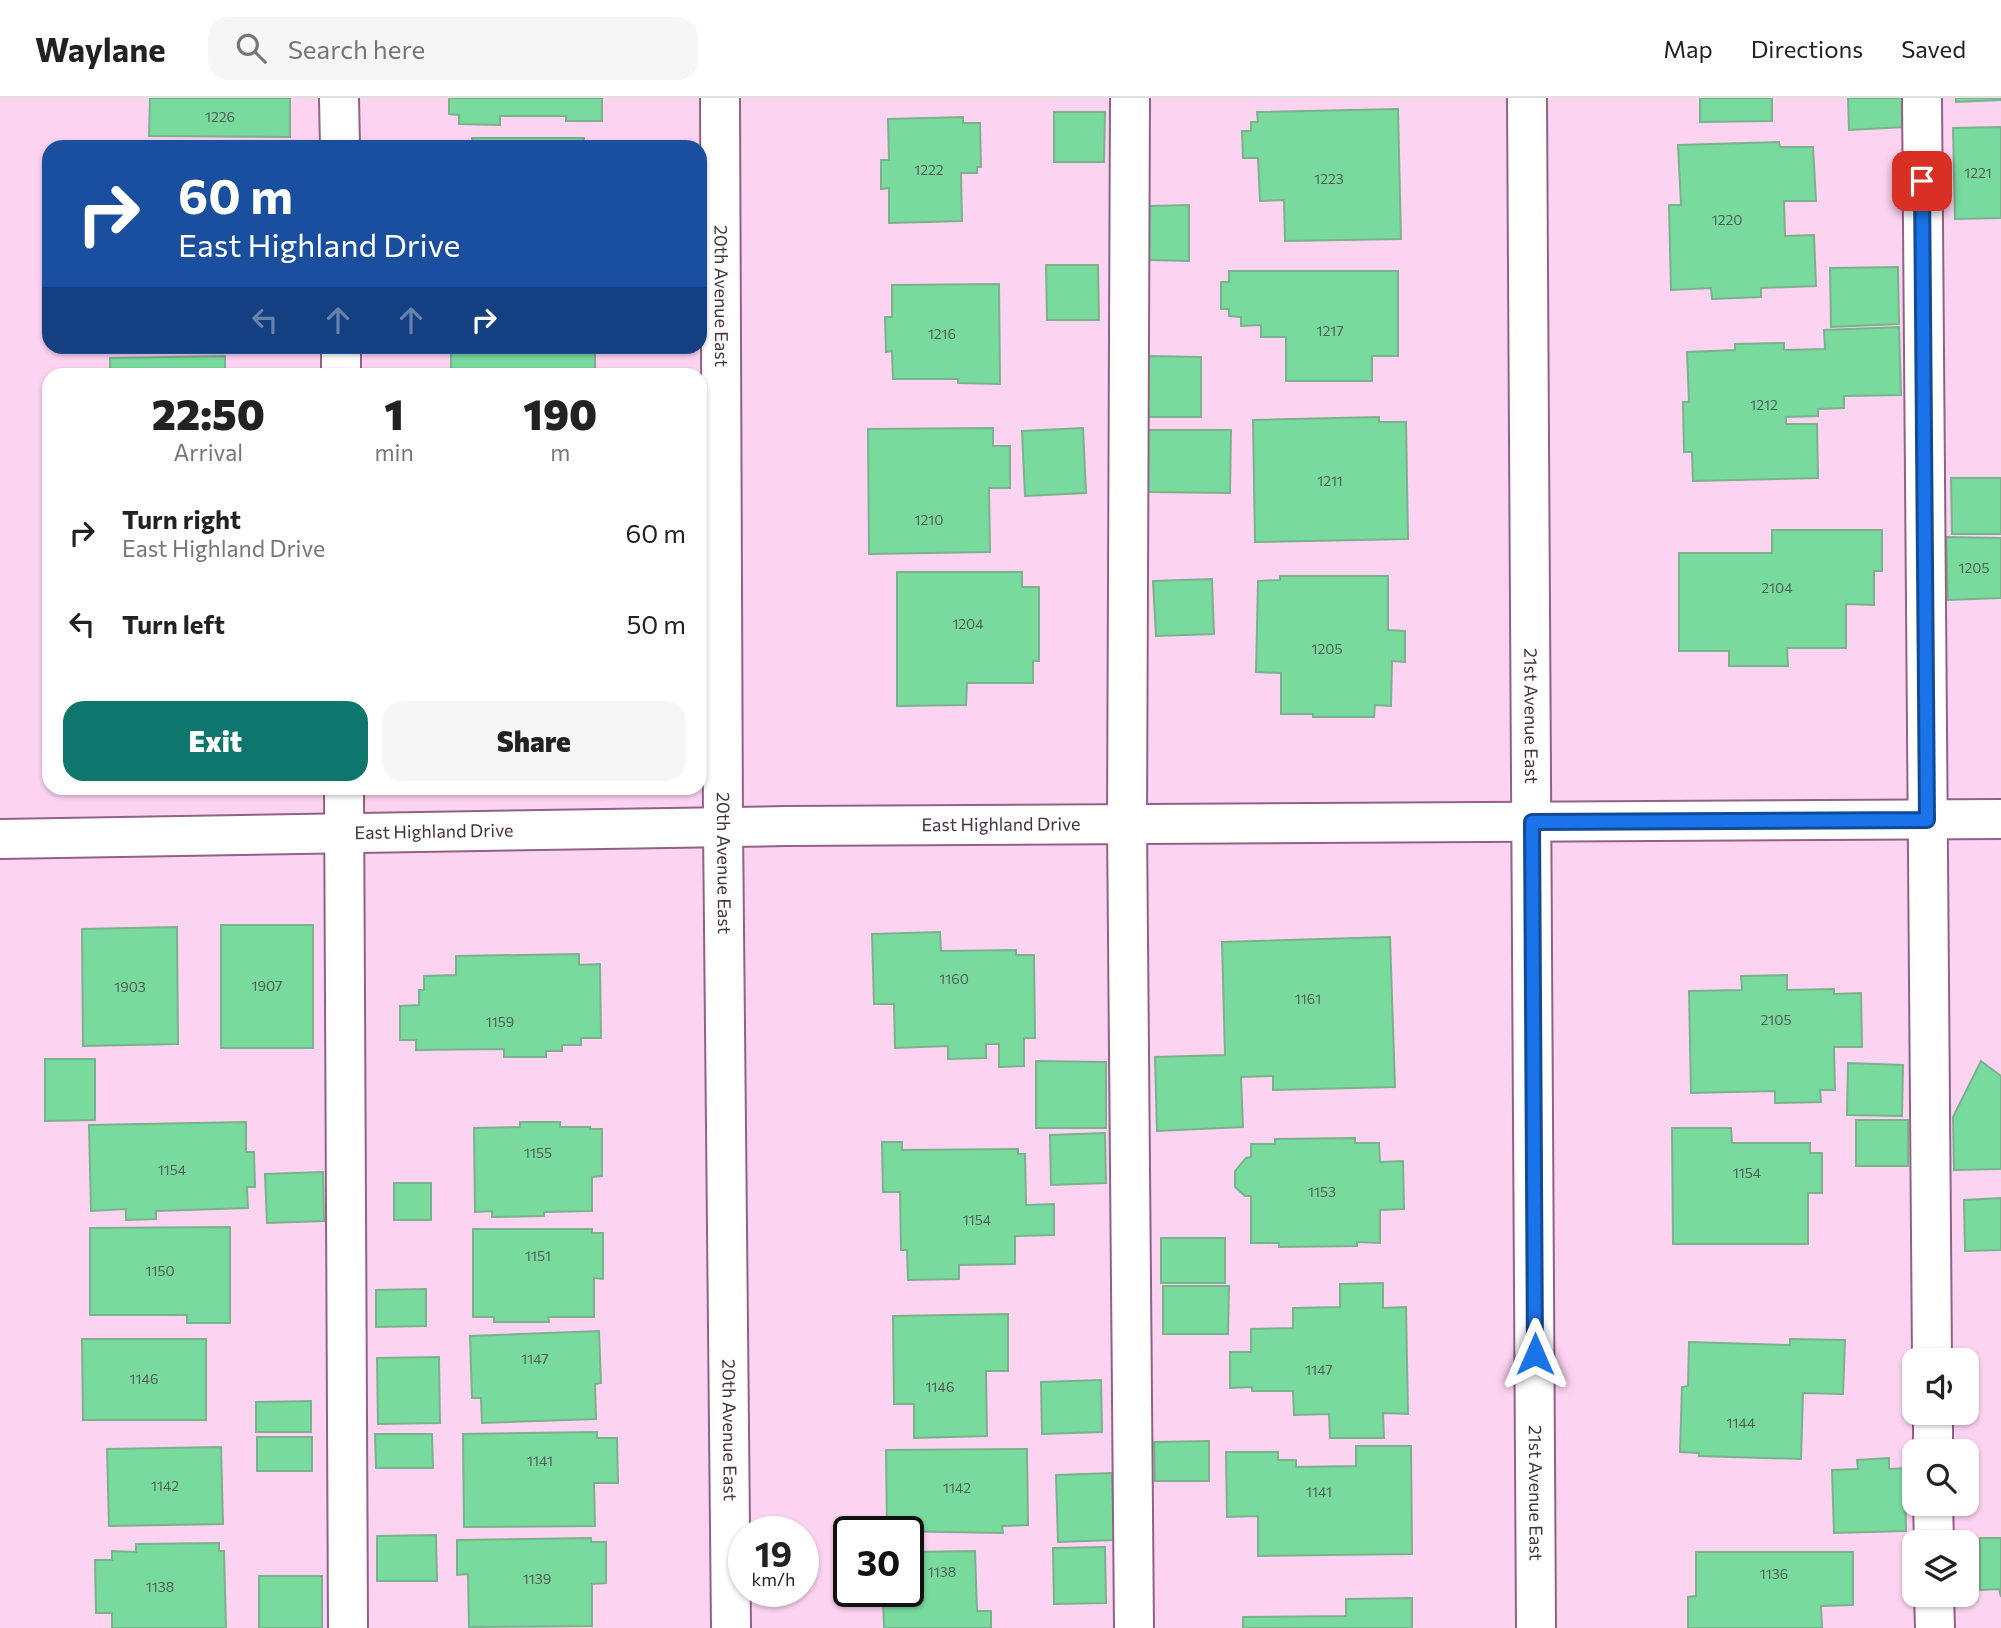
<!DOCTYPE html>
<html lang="en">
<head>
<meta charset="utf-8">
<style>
  :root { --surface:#fff; --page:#f6f6f6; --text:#222; --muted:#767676; --line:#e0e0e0; --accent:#0f766e }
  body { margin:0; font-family:Commissioner,sans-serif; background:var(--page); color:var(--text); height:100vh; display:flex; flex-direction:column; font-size:26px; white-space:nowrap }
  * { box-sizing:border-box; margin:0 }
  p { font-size:23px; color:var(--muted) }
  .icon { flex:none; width:38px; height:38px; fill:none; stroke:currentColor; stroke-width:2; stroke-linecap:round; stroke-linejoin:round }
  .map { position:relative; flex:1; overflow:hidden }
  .sheet { position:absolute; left:42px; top:270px; width:665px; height:427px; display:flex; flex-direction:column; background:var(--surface); border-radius:21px; box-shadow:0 2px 5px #0004 }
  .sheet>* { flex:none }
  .guide { position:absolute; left:42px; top:42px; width:665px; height:214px; border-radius:21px; box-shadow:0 2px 5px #0004; background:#1a4fa0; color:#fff; overflow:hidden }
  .fabs { position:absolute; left:1902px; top:1250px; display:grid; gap:14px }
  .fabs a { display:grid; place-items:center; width:77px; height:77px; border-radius:14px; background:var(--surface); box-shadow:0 2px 5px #0004; font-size:35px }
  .speed { position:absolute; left:728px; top:1418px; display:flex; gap:14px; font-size:35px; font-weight:700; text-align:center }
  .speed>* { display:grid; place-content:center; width:91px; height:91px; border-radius:50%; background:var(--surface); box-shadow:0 2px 5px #0004; line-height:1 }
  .speed small { font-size:18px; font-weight:400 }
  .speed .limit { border:4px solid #111; border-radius:10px; background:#fff; color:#111 }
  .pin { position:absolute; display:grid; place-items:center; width:60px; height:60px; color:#fff; margin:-30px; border-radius:14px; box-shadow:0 4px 10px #0006 }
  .me { position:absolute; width:77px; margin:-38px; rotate:0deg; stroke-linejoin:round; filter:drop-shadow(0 0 5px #0008) }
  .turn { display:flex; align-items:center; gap:24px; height:147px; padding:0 21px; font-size:32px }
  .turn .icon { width:91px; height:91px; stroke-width:2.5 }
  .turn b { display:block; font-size:49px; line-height:60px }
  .lanes { display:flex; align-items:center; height:66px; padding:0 21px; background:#0003; justify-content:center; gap:35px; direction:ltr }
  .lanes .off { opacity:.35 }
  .eta { display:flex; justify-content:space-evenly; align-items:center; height:119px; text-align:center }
  .eta b { font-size:42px; font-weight:800; line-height:49px }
  .button { display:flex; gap:14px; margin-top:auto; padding:14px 21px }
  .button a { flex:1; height:80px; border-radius:21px; background:var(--accent); color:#fff; font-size:28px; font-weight:800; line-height:80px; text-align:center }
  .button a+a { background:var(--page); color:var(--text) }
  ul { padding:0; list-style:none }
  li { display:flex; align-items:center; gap:21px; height:91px; padding:0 21px }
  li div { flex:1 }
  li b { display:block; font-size:26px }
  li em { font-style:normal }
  header { display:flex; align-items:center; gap:42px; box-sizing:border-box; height:98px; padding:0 35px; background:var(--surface); border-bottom:2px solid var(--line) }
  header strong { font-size:33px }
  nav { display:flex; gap:38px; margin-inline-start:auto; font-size:24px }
  .search { width:490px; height:63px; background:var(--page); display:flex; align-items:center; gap:18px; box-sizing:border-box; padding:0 24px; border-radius:21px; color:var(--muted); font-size:26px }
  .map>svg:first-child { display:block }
  .building { fill:#79da9e; stroke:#7bb18d; stroke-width:2 }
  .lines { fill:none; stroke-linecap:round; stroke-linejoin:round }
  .minor-casing { stroke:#906286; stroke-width:42 }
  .minor { stroke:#fff; stroke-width:38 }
  .route-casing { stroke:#114b97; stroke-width:18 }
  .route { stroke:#1a73e8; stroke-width:12 }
  .labels { text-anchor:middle; stroke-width:7; stroke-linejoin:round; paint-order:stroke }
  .number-label { font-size:14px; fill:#535c58 }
  .street-label { font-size:18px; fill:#463241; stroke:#fde7f7 }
</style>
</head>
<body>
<header>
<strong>Waylane</strong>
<div class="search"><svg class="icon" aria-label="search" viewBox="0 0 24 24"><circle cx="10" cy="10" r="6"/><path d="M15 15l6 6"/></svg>Search here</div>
<nav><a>Map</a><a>Directions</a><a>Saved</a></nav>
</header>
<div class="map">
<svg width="2001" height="1530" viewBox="0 0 2001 1530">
  <rect width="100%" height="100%" fill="#fdd3f2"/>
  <g class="building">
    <path d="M 150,0 L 290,0 L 290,39 L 149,38 Z"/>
    <path d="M 449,0 L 602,0 L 602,23 L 566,23 L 566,18 L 500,18 L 500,27 L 459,26 L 459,17 L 449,16 Z"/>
    <path d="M 1700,0 L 1772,0 L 1772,23 L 1700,24 Z"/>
    <path d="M 1848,0 L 1902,0 L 1904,29 L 1849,32 Z"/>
    <path d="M 1956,0 L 2001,0 L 2001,2 L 1956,4 Z"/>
    <path d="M 1398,11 L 1401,141 L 1285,143 L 1284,102 L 1260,103 L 1258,60 L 1243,60 L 1242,33 L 1251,33 L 1251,24 L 1258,24 L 1257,14 Z"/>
    <path d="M 1054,14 L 1105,14 L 1104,64 L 1054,64 Z"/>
    <path d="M 963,19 L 963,25 L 980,25 L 981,69 L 977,69 L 977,75 L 961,75 L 962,123 L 889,125 L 889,90 L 881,91 L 881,62 L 889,62 L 888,21 Z"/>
    <path d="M 2001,29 L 2001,120 L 1955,121 L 1953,30 Z"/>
    <path d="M 472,40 L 584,40 L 584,46 L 592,46 L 592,49 L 472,49 Z"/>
    <path d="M 1779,44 L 1780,49 L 1813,49 L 1816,103 L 1784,103 L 1785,138 L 1814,137 L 1816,188 L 1761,190 L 1761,199 L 1712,201 L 1711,190 L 1671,192 L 1669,107 L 1681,107 L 1678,47 Z"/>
    <path d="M 171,46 L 268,49 L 171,49 Z"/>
    <path d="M 1189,107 L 1189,163 L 1149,162 L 1149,108 Z"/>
    <path d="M 1046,167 L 1098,167 L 1099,222 L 1047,222 Z"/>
    <path d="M 1898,169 L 1899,226 L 1831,229 L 1830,170 Z"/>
    <path d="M 1229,173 L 1398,173 L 1398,258 L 1372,258 L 1372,283 L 1286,283 L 1286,239 L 1261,239 L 1261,227 L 1241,228 L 1241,219 L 1229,218 L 1229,211 L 1221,211 L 1221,184 L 1229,184 Z"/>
    <path d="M 999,186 L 1000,286 L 958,285 L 958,281 L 893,281 L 892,253 L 886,254 L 885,219 L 892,219 L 892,187 Z"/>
    <path d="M 1899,229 L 1901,297 L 1844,298 L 1844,310 L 1818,311 L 1818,318 L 1786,319 L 1786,326 L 1817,326 L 1818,380 L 1693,383 L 1692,354 L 1684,354 L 1683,304 L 1689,304 L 1687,254 L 1735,252 L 1735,246 L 1784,245 L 1784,252 L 1825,251 L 1824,232 Z"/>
    <path d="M 466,248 L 578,248 L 578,252 L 595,252 L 595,276 L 451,276 L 451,253 L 466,253 Z"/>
    <path d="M 225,258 L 225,276 L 110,276 L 110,260 Z"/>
    <path d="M 1148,258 L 1201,259 L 1201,319 L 1148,319 Z"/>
    <path d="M 1379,319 L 1379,324 L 1406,324 L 1408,441 L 1255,444 L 1253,322 Z"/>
    <path d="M 993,330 L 993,348 L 1010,348 L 1010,390 L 989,390 L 990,454 L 869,456 L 868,331 Z"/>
    <path d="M 1083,330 L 1086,395 L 1025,398 L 1022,333 Z"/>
    <path d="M 1147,332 L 1231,332 L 1230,395 L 1147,394 Z"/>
    <path d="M 1951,380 L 2001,380 L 2001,436 L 1952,436 Z"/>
    <path d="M 1772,432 L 1882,432 L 1882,473 L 1874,473 L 1874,507 L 1846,506 L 1846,550 L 1787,550 L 1788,568 L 1729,568 L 1729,553 L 1679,553 L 1679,455 L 1772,455 Z"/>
    <path d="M 1946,439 L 2001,440 L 2001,500 L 1948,502 Z"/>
    <path d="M 897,474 L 1022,474 L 1022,489 L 1039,489 L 1039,563 L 1033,563 L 1033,585 L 967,585 L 966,607 L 897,608 Z"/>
    <path d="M 1280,478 L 1388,478 L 1388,532 L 1405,533 L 1405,564 L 1392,563 L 1391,608 L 1375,607 L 1374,619 L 1313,619 L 1313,616 L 1281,616 L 1281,575 L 1256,574 L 1258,483 L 1280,482 Z"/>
    <path d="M 1212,481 L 1214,536 L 1156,538 L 1153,483 Z"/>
    <path d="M 47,616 L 49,616 L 49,662 L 46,662 Z"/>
    <rect x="221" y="827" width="92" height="123"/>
    <path d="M 177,829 L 178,946 L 83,948 L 82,831 Z"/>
    <path d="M 940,834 L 941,853 L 1016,852 L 1016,857 L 1034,857 L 1035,940 L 1024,940 L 1024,968 L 999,969 L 999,946 L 986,946 L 986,960 L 948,961 L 948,948 L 895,950 L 894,906 L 874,906 L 872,836 Z"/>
    <path d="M 1390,839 L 1395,989 L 1273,992 L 1273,978 L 1241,979 L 1243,1029 L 1157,1033 L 1155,959 L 1225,957 L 1222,844 Z"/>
    <path d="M 579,856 L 579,867 L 600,866 L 601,940 L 581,940 L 581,947 L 562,947 L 562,953 L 546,953 L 546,959 L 504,959 L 504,951 L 416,952 L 416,942 L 400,942 L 400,908 L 419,907 L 419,892 L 424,892 L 424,878 L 456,877 L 456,858 Z"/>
    <path d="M 1787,877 L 1787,892 L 1834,891 L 1834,896 L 1861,895 L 1862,949 L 1834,949 L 1835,992 L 1820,992 L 1821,1004 L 1775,1005 L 1775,993 L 1691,995 L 1689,893 L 1742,892 L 1741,878 Z"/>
    <path d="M 45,961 L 95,961 L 95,1022 L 45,1023 Z"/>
    <path d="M 1036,963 L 1106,964 L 1106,1030 L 1036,1030 Z"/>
    <path d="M 1981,963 L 2001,978 L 2001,1071 L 1954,1072 L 1953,1019 Z"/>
    <path d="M 1848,965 L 1903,967 L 1902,1018 L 1847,1017 Z"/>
    <rect x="1856" y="1022" width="52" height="46"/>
    <path d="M 246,1024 L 246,1054 L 254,1054 L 255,1089 L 247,1089 L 248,1110 L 156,1113 L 156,1121 L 126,1122 L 126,1111 L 91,1113 L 89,1027 Z"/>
    <path d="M 520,1024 L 560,1024 L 560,1029 L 590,1029 L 590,1031 L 602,1031 L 602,1078 L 592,1079 L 592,1113 L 544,1114 L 544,1118 L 492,1119 L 492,1113 L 475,1114 L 474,1030 L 520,1029 Z"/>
    <path d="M 1672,1030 L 1731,1030 L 1732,1045 L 1810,1045 L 1810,1055 L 1822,1055 L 1822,1095 L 1808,1095 L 1808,1146 L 1673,1146 Z"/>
    <path d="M 1105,1035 L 1106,1085 L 1051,1087 L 1050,1037 Z"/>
    <path d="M 1355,1040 L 1355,1045 L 1379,1045 L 1380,1064 L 1403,1063 L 1404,1111 L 1380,1112 L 1380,1145 L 1357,1144 L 1357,1148 L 1279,1149 L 1279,1145 L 1251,1145 L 1251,1098 L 1245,1098 L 1235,1089 L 1235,1073 L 1246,1060 L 1251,1059 L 1251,1046 L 1275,1046 L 1275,1041 Z"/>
    <path d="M 882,1044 L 902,1044 L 902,1052 L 1018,1051 L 1018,1056 L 1025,1056 L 1026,1107 L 1054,1106 L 1054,1137 L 1015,1138 L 1015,1166 L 959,1167 L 959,1181 L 908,1182 L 907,1152 L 901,1152 L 900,1094 L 883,1094 Z"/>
    <path d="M 323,1074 L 324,1123 L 267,1125 L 265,1076 Z"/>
    <rect x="394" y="1085" width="37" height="37"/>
    <path d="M 2001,1100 L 2001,1152 L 1965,1153 L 1964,1102 Z"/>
    <path d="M 230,1129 L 230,1225 L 187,1225 L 187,1217 L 90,1217 L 90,1130 Z"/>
    <path d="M 473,1131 L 592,1131 L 592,1135 L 603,1135 L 603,1181 L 594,1180 L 594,1219 L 548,1219 L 549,1224 L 494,1224 L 494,1219 L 473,1219 Z"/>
    <rect x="1161" y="1140" width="64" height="45"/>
    <path d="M 1383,1185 L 1383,1210 L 1406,1209 L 1408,1316 L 1383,1315 L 1384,1340 L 1330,1340 L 1329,1316 L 1294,1317 L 1293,1293 L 1252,1293 L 1252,1289 L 1230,1290 L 1230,1254 L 1251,1254 L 1251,1231 L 1293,1230 L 1293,1210 L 1340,1209 L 1340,1186 Z"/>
    <path d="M 1163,1188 L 1229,1188 L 1228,1236 L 1163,1236 Z"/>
    <path d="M 426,1191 L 426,1228 L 376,1229 L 376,1192 Z"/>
    <path d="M 1008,1216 L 1008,1273 L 986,1273 L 987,1338 L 914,1340 L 914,1306 L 894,1306 L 893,1218 Z"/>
    <path d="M 599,1233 L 601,1285 L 595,1286 L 596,1321 L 482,1325 L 481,1300 L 472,1300 L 470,1238 Z"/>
    <path d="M 82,1241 L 206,1241 L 206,1322 L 83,1322 Z"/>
    <path d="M 1790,1241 L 1845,1242 L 1843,1296 L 1803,1295 L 1801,1361 L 1699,1358 L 1699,1355 L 1680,1354 L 1682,1289 L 1688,1288 L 1689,1244 L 1790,1247 Z"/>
    <path d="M 439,1259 L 440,1325 L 378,1326 L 377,1260 Z"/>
    <path d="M 1101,1282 L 1102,1334 L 1042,1336 L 1041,1284 Z"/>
    <path d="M 311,1303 L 311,1334 L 256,1334 L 256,1304 Z"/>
    <path d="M 597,1334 L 597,1340 L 617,1340 L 618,1385 L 594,1385 L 595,1428 L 464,1429 L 463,1336 Z"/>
    <path d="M 375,1336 L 432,1336 L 433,1370 L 376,1370 Z"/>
    <rect x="257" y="1339" width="55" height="34"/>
    <path d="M 1209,1343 L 1209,1383 L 1155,1383 L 1154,1344 Z"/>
    <path d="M 1356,1348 L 1411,1348 L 1412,1456 L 1258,1458 L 1258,1418 L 1227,1419 L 1226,1354 L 1278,1354 L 1278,1362 L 1296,1362 L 1296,1369 L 1356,1368 Z"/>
    <path d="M 221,1349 L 223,1426 L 109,1428 L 107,1351 Z"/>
    <path d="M 1027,1351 L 1028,1427 L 1002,1428 L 1003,1435 L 887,1433 L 886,1352 Z"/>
    <path d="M 1889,1360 L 1889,1371 L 1905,1370 L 1906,1433 L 1834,1435 L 1832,1372 L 1858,1371 L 1857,1362 Z"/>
    <path d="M 1112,1375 L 1114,1442 L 1058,1444 L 1056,1377 Z"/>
    <path d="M 436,1437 L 437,1483 L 377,1483 L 377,1438 Z"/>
    <path d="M 591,1440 L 591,1444 L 606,1444 L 606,1485 L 592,1486 L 592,1528 L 469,1529 L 468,1476 L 457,1477 L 457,1442 Z"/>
    <path d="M 1980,1440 L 2001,1440 L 2001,1499 L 1999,1491 L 1980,1492 Z"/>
    <path d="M 219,1445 L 219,1453 L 224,1453 L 226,1530 L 112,1530 L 112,1515 L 96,1515 L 95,1462 L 112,1462 L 112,1453 L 136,1454 L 136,1446 Z"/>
    <path d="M 1105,1449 L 1106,1505 L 1054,1506 L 1053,1450 Z"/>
    <path d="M 975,1453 L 977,1513 L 991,1513 L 991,1530 L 884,1530 L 883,1502 L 887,1502 L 886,1493 L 908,1493 L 908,1454 Z"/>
    <path d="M 1696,1454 L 1853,1454 L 1853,1507 L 1821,1508 L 1822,1530 L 1688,1530 L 1688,1499 L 1696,1498 Z"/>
    <rect x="259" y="1478" width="63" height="52"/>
    <path d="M 1412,1500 L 1412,1530 L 1243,1530 L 1243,1519 L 1346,1518 L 1346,1501 Z"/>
  </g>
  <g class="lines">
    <g class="minor-casing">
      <g id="minor">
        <path d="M 339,0 L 340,49"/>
        <path id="s1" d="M 720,0 L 723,729 L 731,1530"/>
        <path d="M 1130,0 L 1127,725 L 1134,1530"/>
        <path id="s2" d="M 1527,0 L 1536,1530"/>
        <path d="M 1922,0 L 1932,1262"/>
        <path d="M 341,248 L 341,276"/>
        <path d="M 344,690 L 348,1530"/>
        <path id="s3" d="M 0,741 L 787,728 L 2001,721"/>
        <path d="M 1933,1314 L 1933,1353"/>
        <path d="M 1933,1405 L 1934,1444"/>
        <path d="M 1934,1496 L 1935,1530"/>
      </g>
    </g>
    <use href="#minor" class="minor"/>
  </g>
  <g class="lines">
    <g class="route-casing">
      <path id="route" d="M 1535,1256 L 1532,724 L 1927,722 L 1922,83"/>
    </g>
    <use href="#route" class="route"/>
  </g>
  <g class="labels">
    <g class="number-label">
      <text x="220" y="24">1226</text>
      <text x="929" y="77">1222</text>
      <text x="1978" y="80">1221</text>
      <text x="1329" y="86">1223</text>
      <text x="1727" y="127">1220</text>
      <text x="1330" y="238">1217</text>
      <text x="942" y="241">1216</text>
      <text x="1764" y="312">1212</text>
      <text x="1330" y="388">1211</text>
      <text x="929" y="427">1210</text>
      <text x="1974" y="475">1205</text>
      <text x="1777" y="495">2104</text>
      <text x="968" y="531">1204</text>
      <text x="1327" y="556">1205</text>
      <text x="954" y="886">1160</text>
      <text x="267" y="893">1907</text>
      <text x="130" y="894">1903</text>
      <text x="1308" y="906">1161</text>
      <text x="1776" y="927">2105</text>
      <text x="500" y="929">1159</text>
      <text x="538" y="1060">1155</text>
      <text x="172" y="1077">1154</text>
      <text x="1747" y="1080">1154</text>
      <text x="1322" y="1099">1153</text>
      <text x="977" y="1127">1154</text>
      <text x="538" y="1163">1151</text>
      <text x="160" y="1178">1150</text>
      <text x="535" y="1266">1147</text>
      <text x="1319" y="1277">1147</text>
      <text x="144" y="1286">1146</text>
      <text x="940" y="1294">1146</text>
      <text x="1741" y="1330">1144</text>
      <text x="540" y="1368">1141</text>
      <text x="165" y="1393">1142</text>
      <text x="957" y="1395">1142</text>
      <text x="1319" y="1399">1141</text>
      <text x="942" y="1479">1138</text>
      <text x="1774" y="1481">1136</text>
      <text x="537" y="1486">1139</text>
      <text x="160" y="1494">1138</text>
    </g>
    <g class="street-label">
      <text dy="6" stroke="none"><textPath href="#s1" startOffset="198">20th Avenue East</textPath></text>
      <text dy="6" stroke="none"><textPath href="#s2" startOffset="618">21st Avenue East</textPath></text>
      <text dy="6" stroke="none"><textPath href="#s3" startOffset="1001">East Highland Drive</textPath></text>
      <text dy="6" stroke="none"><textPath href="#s3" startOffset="434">East Highland Drive</textPath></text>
      <text dy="6" stroke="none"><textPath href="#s1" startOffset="765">20th Avenue East</textPath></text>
      <text dy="6" stroke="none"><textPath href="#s1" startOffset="1332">20th Avenue East</textPath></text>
      <text dy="6" stroke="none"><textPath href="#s2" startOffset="1395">21st Avenue East</textPath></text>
    </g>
  </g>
</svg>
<div class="fabs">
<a><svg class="icon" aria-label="sound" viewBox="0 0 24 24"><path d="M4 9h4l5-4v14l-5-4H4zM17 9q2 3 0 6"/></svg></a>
<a><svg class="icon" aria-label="search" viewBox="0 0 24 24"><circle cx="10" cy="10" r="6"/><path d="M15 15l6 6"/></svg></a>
<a><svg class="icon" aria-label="layers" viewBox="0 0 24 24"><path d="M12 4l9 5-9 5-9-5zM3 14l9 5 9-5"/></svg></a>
</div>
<div class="speed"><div>19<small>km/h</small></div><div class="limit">30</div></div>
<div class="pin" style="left:1922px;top:83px;background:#d93025"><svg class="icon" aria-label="arrive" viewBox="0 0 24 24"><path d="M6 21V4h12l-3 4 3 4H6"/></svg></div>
<svg class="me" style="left:1535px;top:1256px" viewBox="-20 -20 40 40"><path d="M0-17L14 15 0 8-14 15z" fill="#1a73e8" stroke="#fff" stroke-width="4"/></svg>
<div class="guide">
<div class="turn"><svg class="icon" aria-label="right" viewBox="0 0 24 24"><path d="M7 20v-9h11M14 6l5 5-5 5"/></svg><div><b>60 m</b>East Highland Drive</div></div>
<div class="lanes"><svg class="icon off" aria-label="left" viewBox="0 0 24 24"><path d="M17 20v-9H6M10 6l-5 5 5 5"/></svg><svg class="icon off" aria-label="ahead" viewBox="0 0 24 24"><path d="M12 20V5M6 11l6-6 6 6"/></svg><svg class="icon off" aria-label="ahead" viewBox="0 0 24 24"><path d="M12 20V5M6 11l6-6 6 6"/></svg><svg class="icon" aria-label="right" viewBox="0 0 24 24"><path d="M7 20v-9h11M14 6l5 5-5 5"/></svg></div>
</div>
<section class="sheet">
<div class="eta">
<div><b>22:50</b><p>Arrival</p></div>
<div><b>1</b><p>min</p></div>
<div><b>190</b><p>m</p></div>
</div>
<ul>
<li><svg class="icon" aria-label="right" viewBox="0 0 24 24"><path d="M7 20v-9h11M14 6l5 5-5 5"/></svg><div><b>Turn right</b><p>East Highland Drive</p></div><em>60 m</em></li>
<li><svg class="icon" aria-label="left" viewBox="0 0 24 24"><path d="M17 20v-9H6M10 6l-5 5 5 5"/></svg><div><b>Turn left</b></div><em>50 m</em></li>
</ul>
<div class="button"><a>Exit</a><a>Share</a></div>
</section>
</div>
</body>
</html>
